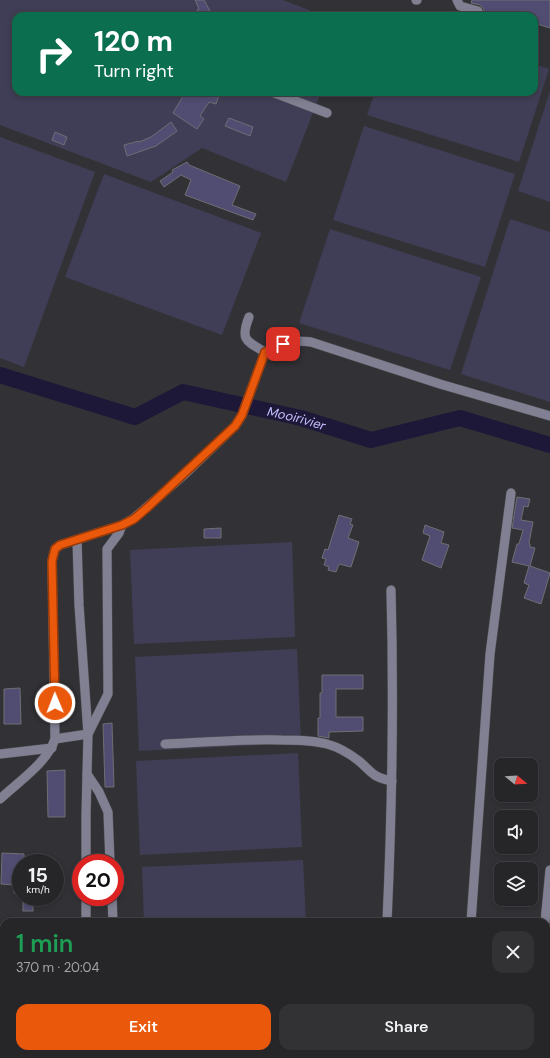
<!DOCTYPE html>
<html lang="en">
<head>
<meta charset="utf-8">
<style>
  :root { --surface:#262628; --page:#323234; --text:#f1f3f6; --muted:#a4a5a8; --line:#424345; --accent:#ea580c }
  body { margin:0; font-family:"DM Sans",sans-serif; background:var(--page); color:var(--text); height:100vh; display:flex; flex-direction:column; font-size:15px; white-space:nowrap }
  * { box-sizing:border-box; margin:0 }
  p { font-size:13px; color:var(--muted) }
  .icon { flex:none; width:22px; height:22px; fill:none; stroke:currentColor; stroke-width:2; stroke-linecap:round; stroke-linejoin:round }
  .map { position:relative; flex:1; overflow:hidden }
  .side { position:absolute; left:0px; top:918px; width:550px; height:140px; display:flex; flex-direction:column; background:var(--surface); border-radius:12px 12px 0 0; box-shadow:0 2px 6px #0003,0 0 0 1px var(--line) }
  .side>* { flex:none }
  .top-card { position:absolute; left:12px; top:12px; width:526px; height:84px; border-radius:12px; box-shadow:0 2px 6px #0003,0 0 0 1px var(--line); background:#0b6e4f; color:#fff; overflow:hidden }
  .needle { width:26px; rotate:108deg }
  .tools { position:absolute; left:494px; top:758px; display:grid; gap:8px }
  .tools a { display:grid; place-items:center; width:44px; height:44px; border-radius:8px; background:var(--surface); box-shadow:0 2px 6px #0003,0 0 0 1px var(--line); font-size:20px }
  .speed { position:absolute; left:12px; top:854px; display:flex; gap:8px; font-size:20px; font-weight:700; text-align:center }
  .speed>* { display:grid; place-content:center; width:52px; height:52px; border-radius:50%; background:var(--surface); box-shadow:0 2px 6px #0003,0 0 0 1px var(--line); line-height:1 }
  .speed small { font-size:10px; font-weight:400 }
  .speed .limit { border:6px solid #d22; background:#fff; color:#111 }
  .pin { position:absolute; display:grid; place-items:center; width:34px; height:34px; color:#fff; margin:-17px; border-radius:8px; box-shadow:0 2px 6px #0006 }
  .me { position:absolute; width:44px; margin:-22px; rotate:359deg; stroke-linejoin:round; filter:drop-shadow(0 0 3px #0008) }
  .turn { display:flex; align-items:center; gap:14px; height:84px; padding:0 16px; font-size:18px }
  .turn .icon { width:52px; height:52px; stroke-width:2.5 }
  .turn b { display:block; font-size:28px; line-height:34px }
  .round { display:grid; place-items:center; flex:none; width:42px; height:42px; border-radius:12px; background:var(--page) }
  .summary { display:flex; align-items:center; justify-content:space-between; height:68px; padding:0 16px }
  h1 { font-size:24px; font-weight:600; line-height:30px; color:#1e9e55 }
  .action { display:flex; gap:8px; margin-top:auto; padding:8px 16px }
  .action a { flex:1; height:46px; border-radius:12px; background:var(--accent); color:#fff; font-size:16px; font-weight:600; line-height:46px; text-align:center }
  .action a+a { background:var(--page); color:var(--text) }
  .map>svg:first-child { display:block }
  .green { fill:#403e56 }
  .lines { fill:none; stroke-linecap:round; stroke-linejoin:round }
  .river { stroke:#1e1838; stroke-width:16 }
  .building { fill:#514d72; stroke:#6e6e73 }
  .minor-casing { stroke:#4e4e52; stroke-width:10 }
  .minor { stroke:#818092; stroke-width:9 }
  .route-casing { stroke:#983908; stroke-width:10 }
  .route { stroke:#ea580c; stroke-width:7 }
  .labels { text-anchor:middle; stroke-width:3; stroke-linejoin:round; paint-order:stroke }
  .water-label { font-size:13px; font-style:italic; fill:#c2bdfd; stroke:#323236 }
</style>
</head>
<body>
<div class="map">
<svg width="550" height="1058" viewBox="0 0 550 1058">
  <rect width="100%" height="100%" fill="#323236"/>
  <g class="green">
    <path d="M 0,0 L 283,0 L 324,16 L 16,16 L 16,92 L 321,92 L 286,182 L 202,148 L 151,182 L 0,125 Z"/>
    <path d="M 534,64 L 549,69 L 519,162 L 367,115 L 375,92 L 534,92 Z"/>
    <path d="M 550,91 L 550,202 L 518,191 Z"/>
    <path d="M 364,126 L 515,174 L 485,267 L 333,220 Z"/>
    <path d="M 0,137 L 95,172 L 24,367 L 0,358 Z"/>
    <path d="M 104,174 L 261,233 L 222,335 L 65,277 Z"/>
    <path d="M 510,219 L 550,232 L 550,402 L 461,374 Z"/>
    <path d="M 330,229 L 481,277 L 450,370 L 299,323 Z"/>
    <path d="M 292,542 L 295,637 L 134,644 L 130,550 Z"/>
    <path d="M 297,649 L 301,743 L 139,751 L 135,657 Z"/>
    <path d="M 298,753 L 302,847 L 140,855 L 136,761 Z"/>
    <path d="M 303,860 L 306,922 L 144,922 L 142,867 Z"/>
  </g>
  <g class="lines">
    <path class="river" id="s1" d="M 0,375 L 135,417 L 183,392 L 301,418 L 371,440 L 460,418 L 550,445"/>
  </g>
  <g class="building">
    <path d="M 195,0 L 204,0 L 210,11 L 209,12 L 210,16 L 199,16 L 197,10 L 199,9 Z"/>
    <path d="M 472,0 L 550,0 L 550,28 L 534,23 L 534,16 L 514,16 L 502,12 L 502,16 L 481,16 L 484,13 L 484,9 L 480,5 L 471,3 Z"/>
    <path d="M 184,92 L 220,92 L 216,104 L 209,102 L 200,116 L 204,119 L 197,129 L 173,113 L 182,98 Z"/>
    <path d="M 229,118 L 253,127 L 250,136 L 225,126 Z"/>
    <path d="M 171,122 L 177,131 L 156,146 L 127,156 L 124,145 L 139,141 L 139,142 L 151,137 Z"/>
    <path d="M 55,132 L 67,137 L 64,145 L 52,140 Z"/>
    <path d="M 187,162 L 189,165 L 240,186 L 232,205 L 256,214 L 253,220 L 185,195 L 191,180 L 181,175 L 164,187 L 160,181 L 173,172 L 172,170 Z"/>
    <path d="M 517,497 L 530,499 L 528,507 L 524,506 L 521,520 L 533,522 L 529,543 L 530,544 L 530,547 L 535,548 L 530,566 L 550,573 L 541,604 L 524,598 L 529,585 L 524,583 L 529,566 L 512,562 L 517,544 L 519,544 L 523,530 L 512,528 Z"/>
    <path d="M 339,515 L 352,519 L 350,524 L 353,525 L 348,538 L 359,542 L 351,567 L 339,564 L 336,572 L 328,570 L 329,567 L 324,565 L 326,559 L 322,558 L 325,549 L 328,550 Z"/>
    <path d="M 425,525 L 444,532 L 441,543 L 449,545 L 441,568 L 422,560 L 430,536 L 423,533 Z"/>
    <path d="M 221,528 L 221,538 L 204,538 L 204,529 Z"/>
    <path d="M 322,675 L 363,675 L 363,689 L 336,689 L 336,717 L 363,717 L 363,731 L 329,732 L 329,738 L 318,736 L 318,718 L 320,718 L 320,693 L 322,693 Z"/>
    <path d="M 20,688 L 21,724 L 4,724 L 4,689 Z"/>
    <path d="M 112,723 L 114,787 L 105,787 L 103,724 Z"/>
    <path d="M 65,770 L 65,817 L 48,817 L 47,771 Z"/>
    <path d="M 2,853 L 24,854 L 24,863 L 21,863 L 21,894 L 14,893 L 14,885 L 1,884 Z"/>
    <rect x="23" y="897" width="10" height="14"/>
  </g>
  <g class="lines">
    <g class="minor-casing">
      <g id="minor">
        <path d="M 416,0 L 417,0"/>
        <path d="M 457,0 L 460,6 L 478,11"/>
        <path d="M 272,92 L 327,113"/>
        <path d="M 265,352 C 282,344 291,339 311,342 L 440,384 L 550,416"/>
        <path d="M 77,540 L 79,605 L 88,734 L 86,815 L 86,863"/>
        <path d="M 55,739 L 88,734 L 108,694 L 107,549 L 119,533 L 122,525"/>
        <path d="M 165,744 C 204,742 242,739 281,740 C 296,740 312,740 327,744 C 338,747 350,754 359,761 C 373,773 372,777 392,781"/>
        <path d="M 0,754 L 52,748"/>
        <path d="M 87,774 L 99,792 L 108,812 L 110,863"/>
        <path d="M 0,799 C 18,782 47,763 55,739 L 52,561 L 55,549 L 60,545 L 122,525 L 133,519 L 185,474 L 235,426 L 242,415 L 265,352 C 246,341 240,340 249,317"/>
        <path d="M 86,897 L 86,922"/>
        <path d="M 112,897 L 113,922"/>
        <path d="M 387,922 C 392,812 394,701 391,590"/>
        <path d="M 471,922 L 490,654 L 511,493"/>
        <path d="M 545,922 L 550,870"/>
        <path d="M 546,971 L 550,971"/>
        <path d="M 0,1006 L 4,1006"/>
        <path d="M 11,1058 L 11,1054"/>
        <path d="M 197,1058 L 197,1054"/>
        <path d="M 364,1058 L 364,1054"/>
        <path d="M 483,1058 L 484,1054"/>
      </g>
    </g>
    <use href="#minor" class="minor"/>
  </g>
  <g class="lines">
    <g class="route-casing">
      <path id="route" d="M 55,703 L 52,561 L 55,549 L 60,545 L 122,525 L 134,519 L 148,507 L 235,426 L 242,415 L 265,352 L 283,344"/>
    </g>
    <use href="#route" class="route"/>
  </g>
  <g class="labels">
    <g class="water-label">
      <text dy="5" stroke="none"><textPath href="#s1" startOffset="312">Mooirivier</textPath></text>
    </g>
  </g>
</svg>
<div class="tools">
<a><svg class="needle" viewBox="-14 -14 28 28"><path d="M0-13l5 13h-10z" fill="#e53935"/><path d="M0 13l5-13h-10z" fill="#a4a5a8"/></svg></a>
<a><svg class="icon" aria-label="sound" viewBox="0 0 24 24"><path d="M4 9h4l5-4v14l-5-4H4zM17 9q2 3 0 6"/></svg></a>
<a><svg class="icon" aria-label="layers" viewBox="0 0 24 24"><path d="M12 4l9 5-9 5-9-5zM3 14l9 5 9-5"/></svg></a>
</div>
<div class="speed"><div>15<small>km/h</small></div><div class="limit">20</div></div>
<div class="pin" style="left:283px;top:344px;background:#d93025"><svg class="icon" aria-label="arrive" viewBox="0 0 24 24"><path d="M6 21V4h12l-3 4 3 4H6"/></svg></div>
<svg class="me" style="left:55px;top:703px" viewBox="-20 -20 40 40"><circle r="17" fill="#ea580c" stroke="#fff" stroke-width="3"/><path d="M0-11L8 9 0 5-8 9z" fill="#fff"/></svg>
<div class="top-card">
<div class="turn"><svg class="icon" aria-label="right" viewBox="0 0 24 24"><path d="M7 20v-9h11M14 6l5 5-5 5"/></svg><div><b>120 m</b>Turn right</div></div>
</div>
<section class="side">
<div class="summary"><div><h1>1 min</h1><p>370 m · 20:04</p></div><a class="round"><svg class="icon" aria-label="close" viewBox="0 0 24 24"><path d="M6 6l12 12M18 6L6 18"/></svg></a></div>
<div class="action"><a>Exit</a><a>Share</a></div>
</section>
</div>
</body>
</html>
